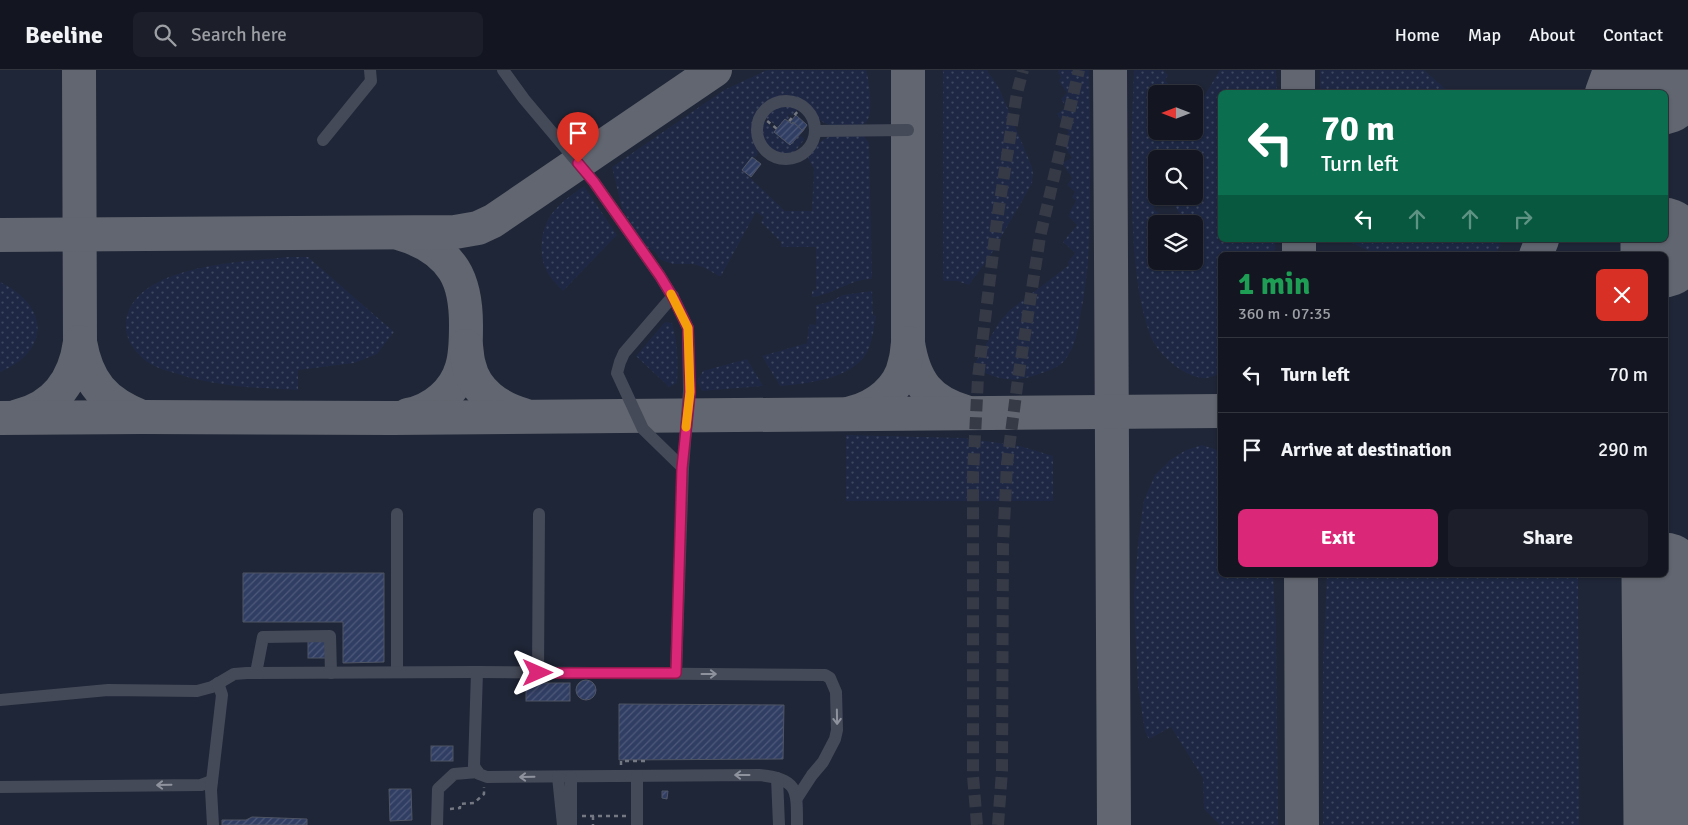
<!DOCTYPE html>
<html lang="en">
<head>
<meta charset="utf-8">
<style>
  :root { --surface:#131620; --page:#1c1f29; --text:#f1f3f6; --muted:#9d9fa5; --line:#32353e; --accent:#db2777 }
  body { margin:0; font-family:Signika,sans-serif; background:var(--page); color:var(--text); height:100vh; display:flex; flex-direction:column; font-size:19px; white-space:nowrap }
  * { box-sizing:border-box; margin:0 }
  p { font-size:16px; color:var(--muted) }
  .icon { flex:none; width:28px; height:28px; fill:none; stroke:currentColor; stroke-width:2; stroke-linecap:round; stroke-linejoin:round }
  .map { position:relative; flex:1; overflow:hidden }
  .sheet { position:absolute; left:1218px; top:182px; width:450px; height:325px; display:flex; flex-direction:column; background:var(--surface); border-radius:8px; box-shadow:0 1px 4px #0004,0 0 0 1px var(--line) }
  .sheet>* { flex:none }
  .guide { position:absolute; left:1218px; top:20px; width:450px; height:152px; border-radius:8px; box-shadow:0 1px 4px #0004,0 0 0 1px var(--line); background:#0b6e4f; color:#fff; overflow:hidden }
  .needle { width:32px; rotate:270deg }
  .fabs { position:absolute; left:1148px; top:15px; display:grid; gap:10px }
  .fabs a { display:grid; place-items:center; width:55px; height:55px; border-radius:8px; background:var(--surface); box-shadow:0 1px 4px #0004,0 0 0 1px var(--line); font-size:25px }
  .pin { position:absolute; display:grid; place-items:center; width:42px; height:42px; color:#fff; margin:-51px -21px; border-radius:50% 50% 50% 0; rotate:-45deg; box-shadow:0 0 5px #0007 }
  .pin .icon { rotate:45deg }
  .me { position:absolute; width:55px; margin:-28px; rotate:90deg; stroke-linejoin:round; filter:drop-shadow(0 0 4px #0008) }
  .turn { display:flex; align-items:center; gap:18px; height:105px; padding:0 20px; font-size:22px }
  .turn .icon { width:65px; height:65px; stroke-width:2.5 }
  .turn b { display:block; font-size:35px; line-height:42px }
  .lanes { display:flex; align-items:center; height:48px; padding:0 20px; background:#0003; justify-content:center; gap:25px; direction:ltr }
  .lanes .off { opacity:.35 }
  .round { display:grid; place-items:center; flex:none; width:52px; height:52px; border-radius:8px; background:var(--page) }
  .overview { display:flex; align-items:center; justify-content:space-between; height:85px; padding:0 20px }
  h1 { font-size:30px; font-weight:700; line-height:38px; color:#1e9e55 }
  .button { display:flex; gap:10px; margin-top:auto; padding:10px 20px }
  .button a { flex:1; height:58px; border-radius:8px; background:var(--accent); color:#fff; font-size:20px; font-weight:700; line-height:58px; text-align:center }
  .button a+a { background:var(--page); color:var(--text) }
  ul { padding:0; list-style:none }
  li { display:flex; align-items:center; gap:15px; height:75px; padding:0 20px; border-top:1px solid var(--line) }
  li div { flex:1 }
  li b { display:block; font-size:19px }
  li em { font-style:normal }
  header { display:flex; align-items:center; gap:30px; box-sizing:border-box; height:70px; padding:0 25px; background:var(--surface); border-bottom:1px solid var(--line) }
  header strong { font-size:24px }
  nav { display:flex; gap:28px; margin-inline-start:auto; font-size:18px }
  .search { width:350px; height:45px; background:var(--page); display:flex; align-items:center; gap:12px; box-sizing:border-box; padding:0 18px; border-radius:8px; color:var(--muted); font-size:19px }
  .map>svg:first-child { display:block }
  .built { fill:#1f2637; fill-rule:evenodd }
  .grass { fill:url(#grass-dots); fill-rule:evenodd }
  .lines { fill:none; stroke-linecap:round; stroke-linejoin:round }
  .taxiway { stroke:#626670; stroke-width:34 }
  .runway { stroke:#626670; stroke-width:85 }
  .building { fill:url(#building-hatch); stroke:#4f5563 }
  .minor-tunnel { stroke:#363a46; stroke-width:12; stroke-dasharray:12 6; stroke-linecap:butt }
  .path { stroke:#747882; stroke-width:2.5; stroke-dasharray:4 4; stroke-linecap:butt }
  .minor { stroke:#454a58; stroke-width:12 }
  .oneway { stroke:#8e929d }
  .route-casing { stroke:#8e194d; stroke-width:12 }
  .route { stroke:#db2777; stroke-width:9 }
  .slow { stroke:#f59e0b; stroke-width:9 }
</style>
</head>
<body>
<header>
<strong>Beeline</strong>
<div class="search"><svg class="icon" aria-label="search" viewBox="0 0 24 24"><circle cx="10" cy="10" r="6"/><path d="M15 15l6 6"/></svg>Search here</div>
<nav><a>Home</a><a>Map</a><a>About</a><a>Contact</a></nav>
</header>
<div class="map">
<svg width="1688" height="755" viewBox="0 0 1688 755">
  <defs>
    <pattern id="grass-dots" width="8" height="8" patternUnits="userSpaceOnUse" patternTransform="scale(1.25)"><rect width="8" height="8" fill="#1e2844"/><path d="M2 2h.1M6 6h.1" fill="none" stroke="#3e475f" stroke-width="1.8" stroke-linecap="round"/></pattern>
    <pattern id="building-hatch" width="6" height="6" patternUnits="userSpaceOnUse" patternTransform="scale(1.25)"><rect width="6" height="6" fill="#313e64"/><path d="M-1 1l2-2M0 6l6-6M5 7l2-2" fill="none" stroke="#4e597a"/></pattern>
  </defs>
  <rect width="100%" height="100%" fill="#191e2a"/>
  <path class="built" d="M 0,0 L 1688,0 L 1688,755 L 0,755 ZM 1220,22 L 1665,22 L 1665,170 L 1220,170 ZM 1156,24 L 1194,24 L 1194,61 L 1156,61 ZM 1156,89 L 1194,89 L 1194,126 L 1156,126 ZM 1156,154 L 1194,154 L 1194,191 L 1156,191 ZM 1220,185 L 1665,185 L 1665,505 L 1220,505 Z"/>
  <g class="grass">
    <path d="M 767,0 L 866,0 C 869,9 873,41 868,49 C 867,52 864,54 862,55 C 852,55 837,58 827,54 C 816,50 814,40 804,34 C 786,23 759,33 755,55 C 752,66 759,75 757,86 L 752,87 L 742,100 L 785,141 L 812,141 L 814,99 L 808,88 C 825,60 834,65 864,66 L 869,73 L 872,209 C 850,209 833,225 812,227 L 812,221 L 816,220 L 816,177 L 781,177 L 781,172 L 761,152 L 764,147 L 756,142 L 721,206 L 719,206 L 703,197 L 693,194 L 673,194 L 661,190 L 654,181 L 645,177 L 622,139 L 612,97 L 724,20 Z"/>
    <path d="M 943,0 L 987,0 L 999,18 L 1005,32 L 1032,97 L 1033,104 L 1032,113 L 1025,126 L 990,186 L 969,215 L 957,211 L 943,211 Z"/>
    <path d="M 1059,0 L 1089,0 C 1090,41 1091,81 1090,122 C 1090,164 1089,206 1080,247 C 1078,260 1075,276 1067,287 C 1062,296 1051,300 1042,303 C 1011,314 1002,310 972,298 L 1000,251 L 1010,240 L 1069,195 L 1068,192 L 1075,183 L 1063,172 L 1077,155 L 1069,147 L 1070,141 L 1076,131 L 1072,127 L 1075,122 L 1067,115 L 1072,108 L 1062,93 L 1072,88 L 1060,69 L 1069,63 L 1057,44 L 1066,37 L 1061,29 L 1067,23 L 1059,11 L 1061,7 L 1058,2 Z"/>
    <path d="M 1134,0 L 1163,0 L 1168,5 L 1165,10 L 1171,17 L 1166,24 L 1156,24 L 1156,61 L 1194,61 L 1194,43 L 1220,0 L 1276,0 L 1277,22 L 1220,22 L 1220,170 L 1276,170 L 1274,185 L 1220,185 L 1220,303 C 1216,305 1210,308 1205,308 C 1183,308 1155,282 1149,262 C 1135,220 1133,174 1132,130 C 1131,87 1132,43 1134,0 ZM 1156,89 L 1194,89 L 1194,126 L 1169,126 L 1183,149 L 1182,154 L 1194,154 L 1194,191 L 1174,191 L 1178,194 L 1176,199 L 1156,193 L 1156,172 L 1153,171 L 1156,160 L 1151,157 L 1159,143 L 1153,139 L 1159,129 L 1163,126 L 1156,126 Z"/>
    <path d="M 1320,0 L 1424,0 L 1449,22 L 1320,22 Z"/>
    <path d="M 782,35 L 792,35 L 799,38 L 792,46 L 789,44 L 788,46 L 790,48 L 787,50 L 785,49 L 778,57 L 765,47 L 774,38 Z"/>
    <path d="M 764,50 L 790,75 L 799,65 L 805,69 C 800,74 795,84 788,86 C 769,91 756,65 764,50 Z"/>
    <path d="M 584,116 L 617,165 L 563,221 C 557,215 550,208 546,200 C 538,183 541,155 554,141 C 562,131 573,124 584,116 Z"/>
    <path d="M 1346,170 L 1502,170 L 1496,185 L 1367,185 L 1369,181 Z"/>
    <path d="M 288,187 L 308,187 L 394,262 L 377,284 L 354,293 L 298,300 L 298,320 C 258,318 217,317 178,304 C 168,301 158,299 149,293 C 136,284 124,269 126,252 C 133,194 244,192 288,187 Z"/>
    <path d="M 0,212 C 48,235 52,280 0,302 Z"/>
    <path d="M 872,221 L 873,245 L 876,246 C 874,258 872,274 866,284 C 851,309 806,314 780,316 L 762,286 L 807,273 L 809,254 L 816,255 L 816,235 L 829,232 L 843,225 Z"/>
    <path d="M 665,252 L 672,253 C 678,273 678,293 677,313 L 669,317 L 636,286 Z"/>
    <path d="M 747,289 L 763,316 L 702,321 L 697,311 L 703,301 Z"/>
    <path d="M 846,365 L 963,368 L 1020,376 L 1053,386 L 1053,431 L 846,431 Z"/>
    <path d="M 1202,375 L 1220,381 L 1220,505 L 1273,505 L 1276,554 L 1278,755 L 1220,755 L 1204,739 L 1203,708 L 1171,657 L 1149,669 L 1145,662 L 1138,616 L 1135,558 L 1134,524 L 1138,474 L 1144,430 L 1155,405 L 1170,390 L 1186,380 Z"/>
    <path d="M 1327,505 L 1578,505 L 1579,755 L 1323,755 L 1323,591 Z"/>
  </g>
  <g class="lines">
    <g class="taxiway">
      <path d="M 79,0 L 80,272"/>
      <path d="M 908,0 L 908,273 C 914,311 928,331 966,342"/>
      <path d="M 1110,0 L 1114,755"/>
      <path d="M 1298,0 L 1298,22"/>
      <path d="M 1602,22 L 1610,0"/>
      <path d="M 401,164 C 422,170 441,180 454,200 C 464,216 466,236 466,255 C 466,269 466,284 462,297 C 455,322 433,340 408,345"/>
      <path d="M 0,165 L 455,162 L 478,158 L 493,151 L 715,0"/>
      <path d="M 1299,170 L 1299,185"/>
      <path d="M 1536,185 L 1542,170"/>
      <path d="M 466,276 C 467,282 467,289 469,295 C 475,322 499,338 524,345"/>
      <path d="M 851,343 C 876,337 900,319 905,292 C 907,286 907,279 908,273"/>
      <path d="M 18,346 C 56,337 75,308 80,272 C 87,312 104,332 142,347"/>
      <path d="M 0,348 L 142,347 L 393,348 L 1220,341"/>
      <path d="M 1301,505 L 1302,755"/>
    </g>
    <g class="runway">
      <path d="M 1662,0 L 1662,22"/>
      <path d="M 1663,170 L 1663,185"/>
      <path d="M 1664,505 L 1666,755"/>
    </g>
  </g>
  <g class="building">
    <path d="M 796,45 L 807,55 L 803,61 L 793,52 L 792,54 L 790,52 Z"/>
    <path d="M 785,49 L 792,54 L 793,52 L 803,61 L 790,75 L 774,62 Z"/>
    <path d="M 752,87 L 761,94 L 751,107 L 742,100 Z"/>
    <path d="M 243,503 L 384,503 L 384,592 L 343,593 L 343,552 L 243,552 Z"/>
    <rect x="308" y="571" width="18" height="17"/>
    <circle cx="586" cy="620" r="10"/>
    <rect x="526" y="613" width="44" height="18"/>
    <path d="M 619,634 L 784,635 L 783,689 L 619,690 Z"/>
    <rect x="431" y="676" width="22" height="15"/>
    <path d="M 389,719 L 411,719 L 412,750 L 390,751 Z"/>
    <path d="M 662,721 L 668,721 L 667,729 L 662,728 Z"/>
    <path d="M 252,747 L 307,749 L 307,755 L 222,755 L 222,750 L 246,750 Z"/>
  </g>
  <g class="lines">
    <g class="minor-tunnel">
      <path d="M 977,755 L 973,706 L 973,404 L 978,308 L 997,150 L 1017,23 L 1023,0"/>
      <path d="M 998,755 L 1002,701 L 1003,475 L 1007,394 L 1018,309 L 1040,167 L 1079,0"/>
    </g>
    <g class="path">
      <path d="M 761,46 L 777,59"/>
      <path d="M 789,51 L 803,36"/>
      <path d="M 621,695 L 621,691 L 645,691"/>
      <path d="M 450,739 L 460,738 L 460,734 L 474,733 L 484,724 L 484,717"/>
      <path d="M 582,746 L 626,746"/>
      <path d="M 593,746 L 593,755"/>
    </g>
    <g class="minor">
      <path d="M 503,0 L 524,29 L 594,112 L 660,206 L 674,229 L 688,258 L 689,321 L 683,398 L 676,603"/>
      <circle cx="786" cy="60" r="29"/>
      <path d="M 816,61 L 908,60"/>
      <path d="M 323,70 L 371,11 L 370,0"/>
      <path d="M 673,226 L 624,283 L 620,292 L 617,303 L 643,359 L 683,398"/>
      <path d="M 397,602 L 397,444"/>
      <path d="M 477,602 L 474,696 L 479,704 L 487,707 L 759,705 C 798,709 797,719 797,755"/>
      <path d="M 256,603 L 263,567 L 330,566 L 331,603"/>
      <path d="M 538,603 L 539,444"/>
      <path d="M 0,630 L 108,620 L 197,621 L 212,617 L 234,604 L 247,603 L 477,602 L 825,605 L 830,608 L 836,622 L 837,660 L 835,669 L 823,692 L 812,705 L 797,728"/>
      <path d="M 558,707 L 563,755"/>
      <path d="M 571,707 L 571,755"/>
      <path d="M 777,708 L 779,755"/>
      <path d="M 0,717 L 201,715 L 212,711"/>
      <path d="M 213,755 L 211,720 L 222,625 L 218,613"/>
      <path d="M 437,755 L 438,719 L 454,704 L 478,702"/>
      <path d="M 637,755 L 637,706"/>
    </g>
  </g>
  <defs><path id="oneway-shaft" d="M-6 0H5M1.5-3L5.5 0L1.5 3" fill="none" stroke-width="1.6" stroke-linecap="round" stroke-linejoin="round" transform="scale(1.25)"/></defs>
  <g class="oneway">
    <use href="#oneway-shaft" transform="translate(709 604)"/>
    <use href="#oneway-shaft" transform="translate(837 647) rotate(89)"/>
    <use href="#oneway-shaft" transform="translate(742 705) rotate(180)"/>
    <use href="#oneway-shaft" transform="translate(527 707) rotate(179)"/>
    <use href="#oneway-shaft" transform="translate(164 715) rotate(179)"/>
  </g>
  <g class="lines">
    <g class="route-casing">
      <path id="route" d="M 538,603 L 676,603 L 682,398 L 690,322 L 688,258 L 674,229 L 660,206 L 594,112 L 578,93"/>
    </g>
    <use href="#route" class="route"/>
    <path class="slow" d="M 671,224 L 688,258 L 690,322 L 686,357"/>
  </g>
</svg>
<div class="fabs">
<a><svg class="needle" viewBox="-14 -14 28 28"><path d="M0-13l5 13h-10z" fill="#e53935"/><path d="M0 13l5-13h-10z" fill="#9d9fa5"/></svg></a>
<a><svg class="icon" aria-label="search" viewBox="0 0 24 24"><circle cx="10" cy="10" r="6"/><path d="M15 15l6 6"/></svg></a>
<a><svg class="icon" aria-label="layers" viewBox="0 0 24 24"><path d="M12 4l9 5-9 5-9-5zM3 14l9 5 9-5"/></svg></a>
</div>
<div class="pin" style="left:578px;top:93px;background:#d93025"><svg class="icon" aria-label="arrive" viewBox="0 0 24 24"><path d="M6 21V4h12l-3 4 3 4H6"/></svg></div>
<svg class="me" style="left:538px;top:603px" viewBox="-20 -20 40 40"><path d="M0-17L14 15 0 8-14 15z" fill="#db2777" stroke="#fff" stroke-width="4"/></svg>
<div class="guide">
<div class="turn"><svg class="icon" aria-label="left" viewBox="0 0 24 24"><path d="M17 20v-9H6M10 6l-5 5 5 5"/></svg><div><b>70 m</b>Turn left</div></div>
<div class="lanes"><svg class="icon" aria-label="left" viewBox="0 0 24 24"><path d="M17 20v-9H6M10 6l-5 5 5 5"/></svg><svg class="icon off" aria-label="ahead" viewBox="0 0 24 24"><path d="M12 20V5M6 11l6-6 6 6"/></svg><svg class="icon off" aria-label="ahead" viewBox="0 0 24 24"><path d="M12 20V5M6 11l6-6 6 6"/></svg><svg class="icon off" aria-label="right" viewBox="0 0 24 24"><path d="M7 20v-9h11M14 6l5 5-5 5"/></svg></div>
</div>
<section class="sheet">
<div class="overview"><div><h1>1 min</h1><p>360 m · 07:35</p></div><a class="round" style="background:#d93025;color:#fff"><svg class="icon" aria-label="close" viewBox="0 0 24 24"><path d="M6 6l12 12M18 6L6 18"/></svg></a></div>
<ul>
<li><svg class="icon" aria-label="left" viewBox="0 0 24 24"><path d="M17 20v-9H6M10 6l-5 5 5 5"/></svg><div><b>Turn left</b></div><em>70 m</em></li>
<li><svg class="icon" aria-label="arrive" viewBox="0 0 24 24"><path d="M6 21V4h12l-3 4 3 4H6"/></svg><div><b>Arrive at destination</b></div><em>290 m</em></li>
</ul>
<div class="button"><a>Exit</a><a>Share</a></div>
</section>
</div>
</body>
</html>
